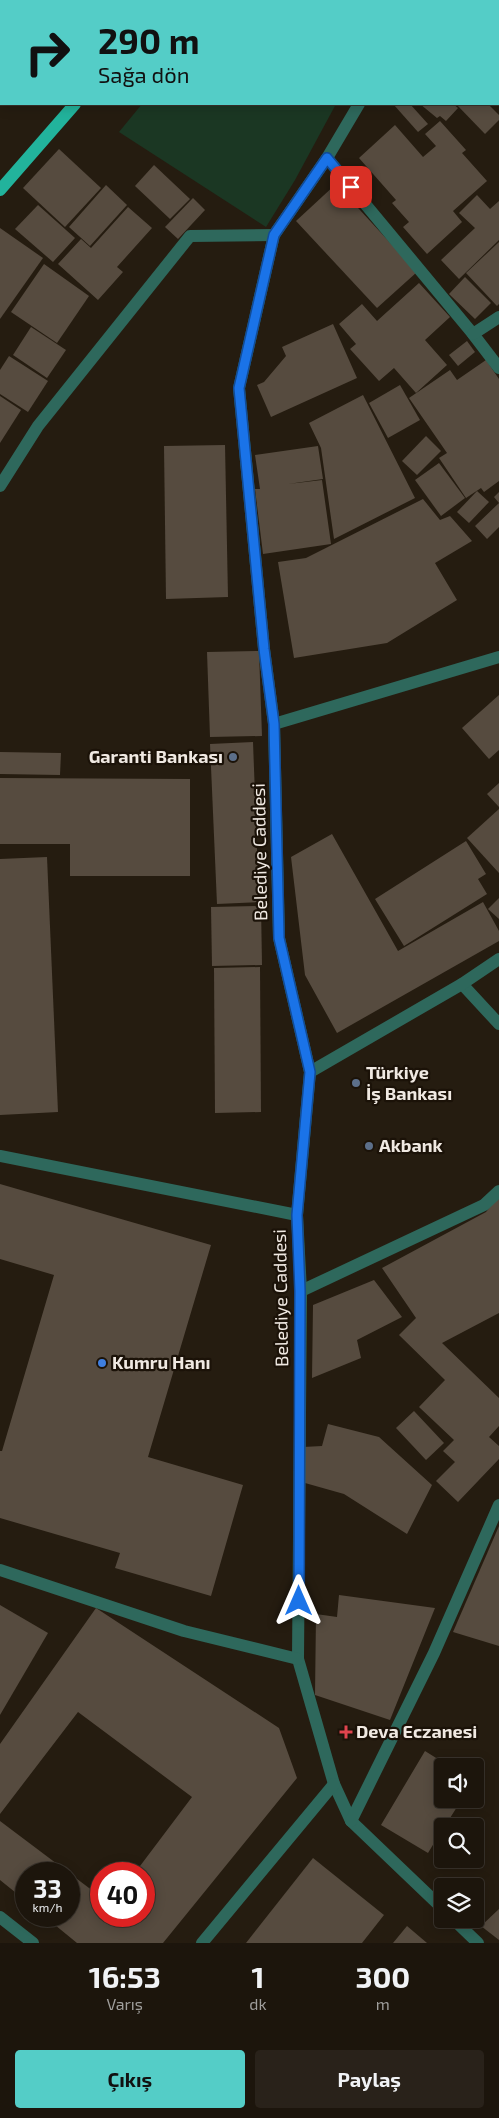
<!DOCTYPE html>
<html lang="tr">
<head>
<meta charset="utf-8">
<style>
  :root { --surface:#1c150c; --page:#29221a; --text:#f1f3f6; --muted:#a09f9d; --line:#3a342d; --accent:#54cdc7 }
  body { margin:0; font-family:"Exo 2",sans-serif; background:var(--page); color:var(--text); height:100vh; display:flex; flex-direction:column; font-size:19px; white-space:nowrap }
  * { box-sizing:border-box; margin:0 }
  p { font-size:16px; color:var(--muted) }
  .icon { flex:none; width:28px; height:28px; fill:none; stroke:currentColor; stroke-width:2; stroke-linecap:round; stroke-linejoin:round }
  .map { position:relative; height:1943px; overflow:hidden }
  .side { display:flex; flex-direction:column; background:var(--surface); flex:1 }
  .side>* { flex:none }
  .guide { position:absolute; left:0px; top:0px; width:500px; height:105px; box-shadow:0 2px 12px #0003,0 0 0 1px var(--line); background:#54cdc7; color:#111; overflow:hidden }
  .fabs { position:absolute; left:434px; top:1758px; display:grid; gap:10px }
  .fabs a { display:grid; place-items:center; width:50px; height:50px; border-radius:5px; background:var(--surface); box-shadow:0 2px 12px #0003,0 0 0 1px var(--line); font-size:25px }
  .speed { position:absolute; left:15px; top:1862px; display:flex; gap:10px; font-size:25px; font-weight:700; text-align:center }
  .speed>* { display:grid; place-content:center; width:65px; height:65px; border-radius:50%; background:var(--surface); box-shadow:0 2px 12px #0003,0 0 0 1px var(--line); line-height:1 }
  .speed small { font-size:12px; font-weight:400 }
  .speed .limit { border:8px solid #d22; background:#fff; color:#111 }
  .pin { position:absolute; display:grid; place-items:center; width:42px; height:42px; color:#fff; margin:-21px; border-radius:10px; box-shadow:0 2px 8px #0006 }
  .me { position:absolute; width:55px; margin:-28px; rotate:0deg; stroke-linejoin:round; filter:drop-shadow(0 0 4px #0008) }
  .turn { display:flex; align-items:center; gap:18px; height:105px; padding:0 15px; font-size:22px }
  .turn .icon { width:65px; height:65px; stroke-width:2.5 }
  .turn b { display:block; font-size:35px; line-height:42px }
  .eta { display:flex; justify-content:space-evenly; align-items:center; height:85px; text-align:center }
  .eta b { font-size:30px; font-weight:700; line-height:35px }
  .button { display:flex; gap:10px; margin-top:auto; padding:10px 15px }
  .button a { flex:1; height:58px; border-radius:5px; background:var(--accent); color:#111; font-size:20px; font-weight:700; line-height:58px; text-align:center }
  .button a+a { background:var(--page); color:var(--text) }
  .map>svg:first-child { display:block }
  .green { fill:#1b3723 }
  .building { fill:#564b3f }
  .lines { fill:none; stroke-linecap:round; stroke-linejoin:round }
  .minor { stroke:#2e685c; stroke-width:12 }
  .major { stroke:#22b39c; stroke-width:12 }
  .route-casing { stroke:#114b97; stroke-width:12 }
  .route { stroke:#1a73e8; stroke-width:9 }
  .service-dot { fill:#5c6f8a; stroke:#1b1208; stroke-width:2 }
  .shop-dot { fill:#3f7fe0; stroke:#1b1208; stroke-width:2 }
  .health-dot { fill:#e0444e; stroke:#1b1208; stroke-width:2 }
  .labels { text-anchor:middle; stroke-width:4.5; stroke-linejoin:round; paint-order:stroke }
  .poi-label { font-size:18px; font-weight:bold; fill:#f0e9e2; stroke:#1b1208; text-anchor:start }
  .street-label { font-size:18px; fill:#f0e9e2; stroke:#1b1208 }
</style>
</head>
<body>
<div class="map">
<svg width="499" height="1943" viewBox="0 0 499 1943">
  <rect width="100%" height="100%" fill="#251c10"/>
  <g class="green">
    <path d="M 229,0 L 391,0 L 228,1 Z"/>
    <path d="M 142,104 L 336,104 L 295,180 L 266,227 L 119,132 Z"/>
  </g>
  <g class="building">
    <path d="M 396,104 L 410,104 L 428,124 L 418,132 L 394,105 Z"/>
    <path d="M 420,104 L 453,104 L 458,108 L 446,121 L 440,116 L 437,118 Z"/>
    <path d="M 456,104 L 488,104 L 499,115 L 499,120 L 485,134 Z"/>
    <path d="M 440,121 L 466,150 L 462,153 L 487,181 L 453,211 L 462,222 L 427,254 L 403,227 L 409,222 L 392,203 L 396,200 L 359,158 L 395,125 L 423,157 L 436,146 L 425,134 Z"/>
    <path d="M 59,149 L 101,188 L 65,227 L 23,188 Z"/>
    <path d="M 154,165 L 190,199 L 170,219 L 135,186 Z"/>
    <path d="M 336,184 L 417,272 L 377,308 L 296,221 Z"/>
    <path d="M 106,185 L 127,205 L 90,246 L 69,227 Z"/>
    <path d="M 477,195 L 490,209 L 499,201 L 499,240 L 459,279 L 441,260 L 475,228 L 459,213 Z"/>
    <path d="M 193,198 L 205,210 L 178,239 L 165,227 Z"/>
    <path d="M 38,205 L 75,238 L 53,262 L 15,229 Z"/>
    <path d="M 128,207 L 152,228 L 117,267 L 123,272 L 98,300 L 58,264 L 81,239 L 91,248 Z"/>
    <path d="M 0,228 L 43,258 L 0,319 Z"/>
    <path d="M 499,242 L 499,304 L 497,306 L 466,273 Z"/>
    <path d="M 44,264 L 89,296 L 57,343 L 11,312 Z"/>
    <path d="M 465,277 L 491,303 L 475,319 L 449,294 Z"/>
    <path d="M 419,283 L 450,317 L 425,340 L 447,365 L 416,393 L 394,368 L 379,381 L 350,349 L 356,344 L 339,324 L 362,304 L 377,321 Z"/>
    <path d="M 333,324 L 357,378 L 271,417 L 257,385 L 264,382 L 286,356 L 282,347 Z"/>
    <path d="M 31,327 L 66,350 L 47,378 L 13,355 Z"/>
    <path d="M 467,341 L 475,352 L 458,366 L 449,355 Z"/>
    <path d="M 9,356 L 48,381 L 28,412 L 0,394 L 0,370 Z"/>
    <path d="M 486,360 L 499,379 L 499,481 L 484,492 L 481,488 L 466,498 L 439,458 L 447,453 L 409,398 L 450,370 L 457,380 Z"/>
    <path d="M 400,385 L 420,420 L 388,438 L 369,403 Z"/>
    <path d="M 363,395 L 415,498 L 334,539 L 321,448 L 309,423 Z"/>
    <path d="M 0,396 L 21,410 L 0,443 Z"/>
    <path d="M 426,436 L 441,451 L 417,475 L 402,461 Z"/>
    <path d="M 225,445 L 228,597 L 166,599 L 164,446 Z"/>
    <path d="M 318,446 L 323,479 L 288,484 L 322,480 L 331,544 L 263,554 L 255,489 L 260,489 L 255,455 Z"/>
    <path d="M 439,463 L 465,498 L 441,516 L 415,480 Z"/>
    <path d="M 477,491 L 489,502 L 469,523 L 457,512 Z"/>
    <path d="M 499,492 L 499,527 L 487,539 L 475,526 L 499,503 L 494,497 Z"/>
    <path d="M 423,499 L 440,520 L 450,516 L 472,541 L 435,563 L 457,600 L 387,643 L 294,658 L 278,562 L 306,558 Z"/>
    <path d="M 259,651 L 262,736 L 210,737 L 207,652 Z"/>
    <path d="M 499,695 L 499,750 L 489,759 L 462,728 Z"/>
    <path d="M 253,742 L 259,902 L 217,904 L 210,744 Z"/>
    <path d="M 0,752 L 61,753 L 60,775 L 0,774 Z"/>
    <path d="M 0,778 L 190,779 L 190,876 L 70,876 L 70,844 L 0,844 Z"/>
    <path d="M 499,783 L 499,807 L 487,794 Z"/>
    <path d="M 499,809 L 499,873 L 467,838 Z"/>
    <path d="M 332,834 L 398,951 L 483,902 L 499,931 L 499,941 L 337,1033 L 305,975 L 291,857 Z"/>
    <path d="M 466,841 L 486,874 L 478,879 L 487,894 L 404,946 L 375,899 Z"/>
    <path d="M 47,857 L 58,1112 L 0,1115 L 0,859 Z"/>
    <path d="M 499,898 L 499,919 L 488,909 Z"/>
    <path d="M 261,906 L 262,965 L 212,966 L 211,907 Z"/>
    <path d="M 260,967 L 261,1112 L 215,1113 L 214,968 Z"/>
    <path d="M 0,1184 L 211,1245 L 148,1457 L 243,1485 L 211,1596 L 115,1568 L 120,1553 L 0,1518 L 0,1451 L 2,1451 L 54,1275 L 0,1259 Z"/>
    <path d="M 499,1196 L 499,1313 L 442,1343 L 499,1398 L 499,1426 L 489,1437 L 499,1446 L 499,1459 L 458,1502 L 436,1481 L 455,1462 L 443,1451 L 454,1440 L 419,1407 L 445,1380 L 399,1335 L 416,1318 L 382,1268 L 486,1212 Z"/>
    <path d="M 374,1280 L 402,1317 L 357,1340 L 361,1358 L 312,1378 L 313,1305 Z"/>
    <path d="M 414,1411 L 444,1443 L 426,1460 L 396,1428 Z"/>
    <path d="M 328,1424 L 379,1437 L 432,1485 L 407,1534 L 344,1494 L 305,1483 L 303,1447 L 322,1446 Z"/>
    <path d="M 499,1526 L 499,1646 L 453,1632 Z"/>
    <path d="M 339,1595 L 435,1608 L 390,1720 L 315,1695 L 316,1614 L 337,1617 Z"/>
    <path d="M 0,1605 L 48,1633 L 0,1715 Z"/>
    <path d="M 96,1608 L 279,1728 L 297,1778 L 163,1943 L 77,1943 L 44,1916 L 69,1916 L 69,1874 L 26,1874 L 26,1901 L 0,1880 L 0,1821 L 101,1897 L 101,1916 L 144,1916 L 144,1874 L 134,1874 L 192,1797 L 78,1712 L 0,1814 L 0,1744 Z"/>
    <path d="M 425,1751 L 449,1766 L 442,1766 L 442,1799 L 462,1799 L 445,1826 L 442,1826 L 442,1830 L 428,1853 L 381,1825 Z"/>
    <path d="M 313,1858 L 384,1915 L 362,1943 L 246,1943 Z"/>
    <path d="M 499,1909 L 499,1940 L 481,1926 Z"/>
    <path d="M 407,1926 L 427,1943 L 393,1943 Z"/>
  </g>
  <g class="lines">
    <g class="minor">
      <path d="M 420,1 L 421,0"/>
      <path d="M 359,104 L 327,158 L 274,235 L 239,388 L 264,649 L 274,724 L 279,938 L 310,1072 L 297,1215 L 301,1291 L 298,1659 L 334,1784 L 351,1821 L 442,1908"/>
      <path d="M 327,158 L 473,334 L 499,368"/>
      <path d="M 473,334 L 499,317"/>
      <path d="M 0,486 L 38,426 L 190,236 L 274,235"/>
      <path d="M 274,724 L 499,657"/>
      <path d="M 462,984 L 499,1024"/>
      <path d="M 310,1072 L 462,984 L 499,959"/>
      <path d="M 0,1156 L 297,1215"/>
      <path d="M 301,1291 L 484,1205 L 499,1191"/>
      <path d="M 0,1570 L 184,1631 L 298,1659"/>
      <path d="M 351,1821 L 434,1653 L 499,1505"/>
      <path d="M 0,1917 L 33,1943"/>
      <path d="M 453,1919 L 478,1943"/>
      <path d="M 202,1943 L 334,1784"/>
    </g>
    <g class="major">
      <path d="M 163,1 L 164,0"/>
      <path d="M 0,190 L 75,104"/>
    </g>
  </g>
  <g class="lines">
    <g class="route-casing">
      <path id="route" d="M 299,1601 L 300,1291 L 297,1215 L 310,1072 L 279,938 L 274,724 L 264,649 L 239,388 L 274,235 L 327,158 L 351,187"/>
    </g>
    <use href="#route" class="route"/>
  </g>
  <g class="service-dot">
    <circle cx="233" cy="757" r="5"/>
    <circle cx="356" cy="1083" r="5"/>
    <circle cx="369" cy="1146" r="5"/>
  </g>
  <circle class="shop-dot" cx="102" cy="1363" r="5"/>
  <path class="health-dot" d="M343.5 1724.5h5v5h5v5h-5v5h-5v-5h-5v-5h5z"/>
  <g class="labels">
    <g class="poi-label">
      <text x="223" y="763" text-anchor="end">Garanti Bankası</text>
      <text x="366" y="1079">Türkiye<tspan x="366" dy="21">İş Bankası</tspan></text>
      <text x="379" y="1152">Akbank</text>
      <text x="112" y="1369">Kumru Hanı</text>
      <text x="356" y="1738">Deva Eczanesi</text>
    </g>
    <g class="street-label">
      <text transform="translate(260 852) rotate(-91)" y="6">Belediye Caddesi</text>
      <text transform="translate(281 1298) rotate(-91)" y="6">Belediye Caddesi</text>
    </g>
  </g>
</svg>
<div class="fabs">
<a><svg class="icon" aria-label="sound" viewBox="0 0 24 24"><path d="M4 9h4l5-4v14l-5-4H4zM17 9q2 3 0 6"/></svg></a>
<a><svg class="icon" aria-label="search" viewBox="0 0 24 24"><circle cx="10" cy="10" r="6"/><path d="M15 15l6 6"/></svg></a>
<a><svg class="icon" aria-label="layers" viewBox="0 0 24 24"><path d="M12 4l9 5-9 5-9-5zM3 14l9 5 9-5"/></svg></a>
</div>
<div class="speed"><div>33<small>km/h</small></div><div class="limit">40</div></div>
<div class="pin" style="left:351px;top:187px;background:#d93025"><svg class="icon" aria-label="arrive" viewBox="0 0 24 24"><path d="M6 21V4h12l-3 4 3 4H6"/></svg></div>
<svg class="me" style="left:299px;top:1601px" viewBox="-20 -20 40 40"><path d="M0-17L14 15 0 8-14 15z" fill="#1a73e8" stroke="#fff" stroke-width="4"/></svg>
<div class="guide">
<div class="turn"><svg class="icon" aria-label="right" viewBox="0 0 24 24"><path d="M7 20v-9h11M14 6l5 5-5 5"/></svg><div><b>290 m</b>Sağa dön</div></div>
</div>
</div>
<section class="side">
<div class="eta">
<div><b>16:53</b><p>Varış</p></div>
<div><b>1</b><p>dk</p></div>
<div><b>300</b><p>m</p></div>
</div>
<div class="button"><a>Çıkış</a><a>Paylaş</a></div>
</section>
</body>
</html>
